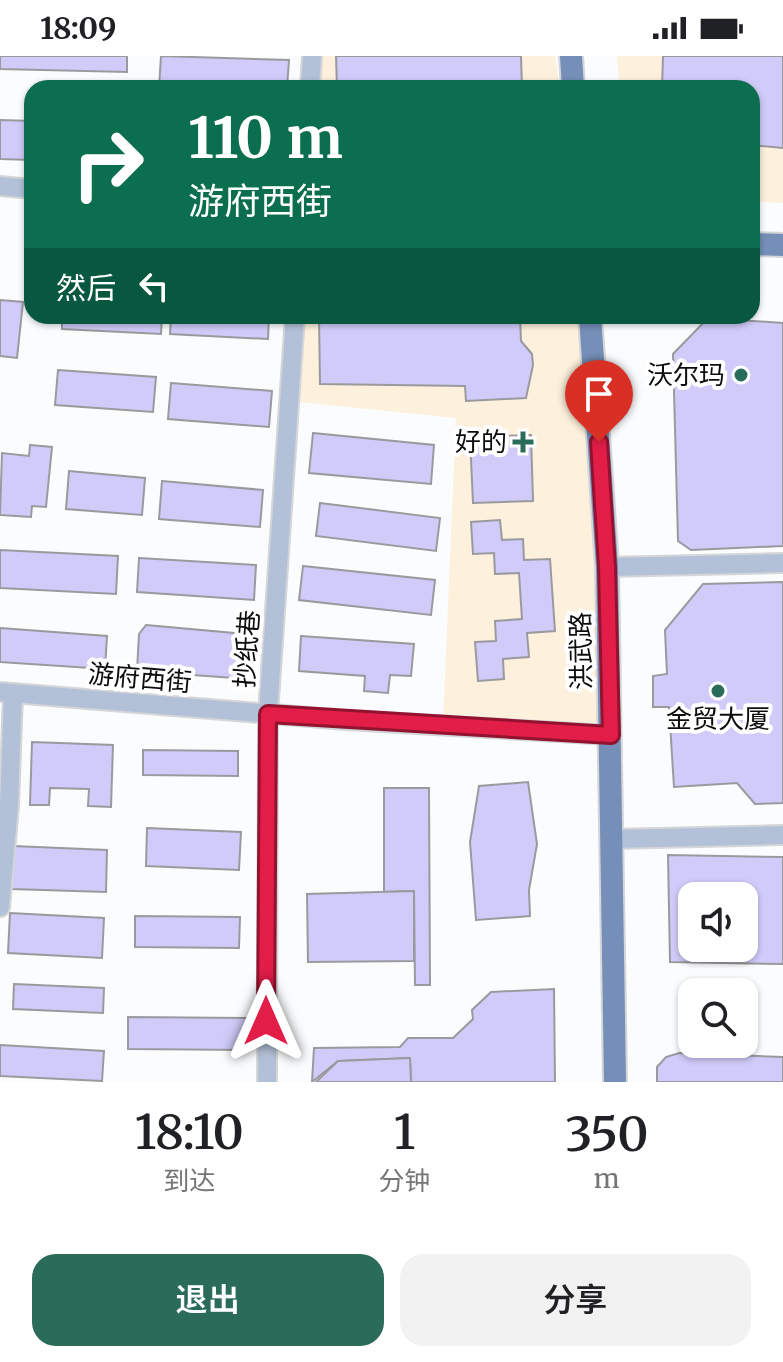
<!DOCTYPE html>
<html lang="zh">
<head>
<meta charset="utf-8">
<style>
  :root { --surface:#fff; --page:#f2f2f2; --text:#202124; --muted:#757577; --accent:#2b6b5a }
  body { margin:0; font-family:Merriweather,"Noto Sans SC",serif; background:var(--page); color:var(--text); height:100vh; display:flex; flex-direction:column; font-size:30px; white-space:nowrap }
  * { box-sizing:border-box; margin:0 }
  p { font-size:26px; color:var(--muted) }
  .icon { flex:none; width:44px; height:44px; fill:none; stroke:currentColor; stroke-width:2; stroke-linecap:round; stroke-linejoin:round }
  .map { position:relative; height:1026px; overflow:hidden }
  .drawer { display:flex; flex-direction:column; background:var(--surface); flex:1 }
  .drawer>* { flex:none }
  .top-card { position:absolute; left:24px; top:24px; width:736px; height:244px; border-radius:24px; box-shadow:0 2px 6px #0004; background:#0b6e4f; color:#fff; overflow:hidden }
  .fabs { position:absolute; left:678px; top:826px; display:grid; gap:16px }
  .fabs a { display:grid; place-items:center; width:80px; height:80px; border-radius:16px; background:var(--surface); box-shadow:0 2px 6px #0004; font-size:40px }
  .pin { position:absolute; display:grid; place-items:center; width:68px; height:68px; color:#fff; margin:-82px -34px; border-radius:50% 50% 50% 0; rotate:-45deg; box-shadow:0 0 8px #0007 }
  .pin .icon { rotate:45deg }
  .me { position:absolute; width:88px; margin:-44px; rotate:0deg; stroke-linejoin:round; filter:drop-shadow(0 0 6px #0008) }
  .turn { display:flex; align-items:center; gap:28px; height:168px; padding:0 32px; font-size:36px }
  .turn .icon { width:104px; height:104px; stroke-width:2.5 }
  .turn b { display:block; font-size:56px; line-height:68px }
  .then { display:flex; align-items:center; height:76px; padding:0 32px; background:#0003; gap:16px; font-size:30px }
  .eta { display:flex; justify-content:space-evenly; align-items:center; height:136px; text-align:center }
  .eta b { font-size:48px; font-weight:600; line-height:56px }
  .cta { display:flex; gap:16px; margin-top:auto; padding:16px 32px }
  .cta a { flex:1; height:92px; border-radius:24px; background:var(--accent); color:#fff; font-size:32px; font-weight:600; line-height:92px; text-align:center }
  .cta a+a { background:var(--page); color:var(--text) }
  .status { display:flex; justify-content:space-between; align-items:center; height:56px; padding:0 40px; background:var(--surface); direction:ltr }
  .status svg { height:22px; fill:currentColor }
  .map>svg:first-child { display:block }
  .commercial { fill:#fdf0dc }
  .building { fill:#d1cbfa; stroke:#9a9a9e; stroke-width:2; fill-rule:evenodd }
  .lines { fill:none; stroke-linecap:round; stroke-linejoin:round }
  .minor-casing { stroke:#d5d6d8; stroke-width:22 }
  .major-casing { stroke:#d5d6d8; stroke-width:26 }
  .minor { stroke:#b3c1d8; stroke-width:18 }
  .major { stroke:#758fb8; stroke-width:22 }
  .route-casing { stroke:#92132f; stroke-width:20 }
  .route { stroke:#e11d48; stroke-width:14 }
  .poi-dot { fill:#2b6b5a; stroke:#fff; stroke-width:3 }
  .labels { text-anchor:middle; stroke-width:8; stroke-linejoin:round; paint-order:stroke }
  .poi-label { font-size:26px; fill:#0d0d0f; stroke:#fff; text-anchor:end }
  .street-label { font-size:26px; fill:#0d0d0f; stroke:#fff }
</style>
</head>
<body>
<div class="status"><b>18:09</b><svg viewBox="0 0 49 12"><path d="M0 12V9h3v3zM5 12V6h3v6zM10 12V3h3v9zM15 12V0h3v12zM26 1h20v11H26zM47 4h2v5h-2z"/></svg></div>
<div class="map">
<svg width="783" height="1026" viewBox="0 0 783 1026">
  <rect width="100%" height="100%" fill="#fbfcfe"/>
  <g class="commercial">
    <path d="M 312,0 L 555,0 L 560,32 L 310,32 Z"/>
    <path d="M 617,0 L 783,0 L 783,147 L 752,145 L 752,32 L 620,32 Z"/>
    <path d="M 295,260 L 590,260 L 611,679 L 443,668 L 456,362 L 289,345 Z"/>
  </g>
  <g class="building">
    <path d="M 0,0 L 127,0 L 127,16 L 0,13 Z"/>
    <path d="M 161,0 L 289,4 L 287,32 L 159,32 Z"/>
    <path d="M 336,0 L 521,0 L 522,32 L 337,32 Z"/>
    <path d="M 663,0 L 783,0 L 783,92 L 752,89 L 752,32 L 662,32 Z"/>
    <path d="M 0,64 L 32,65 L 32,104 L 0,103 Z"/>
    <path d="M 0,244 L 23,246 L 17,302 L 0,300 Z"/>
    <path d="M 62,260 L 162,260 L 161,278 L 62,273 Z"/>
    <path d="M 171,260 L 269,260 L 268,283 L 170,278 Z"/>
    <path d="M 319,260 L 520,260 L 521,285 L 532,298 L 533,309 L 526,342 L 466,345 L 465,330 L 320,328 Z"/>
    <path d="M 708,262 L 783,267 L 783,490 L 691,494 L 678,485 L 673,298 Z"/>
    <path d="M 58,314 L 156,321 L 153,356 L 55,349 Z"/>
    <path d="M 171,327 L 272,335 L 269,371 L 168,363 Z"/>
    <path d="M 313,377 L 434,389 L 431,428 L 309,417 Z"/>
    <path d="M 531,379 L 533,445 L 473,447 L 470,381 Z"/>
    <path d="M 30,389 L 52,391 L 46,451 L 32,450 L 31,461 L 0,459 L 2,397 L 29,400 Z"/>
    <path d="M 69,415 L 145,422 L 142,459 L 66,453 Z"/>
    <path d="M 162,425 L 263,434 L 260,471 L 159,463 Z"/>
    <path d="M 320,447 L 440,462 L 436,495 L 316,480 Z"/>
    <path d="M 500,464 L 502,484 L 523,483 L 524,504 L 550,503 L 555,575 L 527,577 L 529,601 L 503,603 L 504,623 L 478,625 L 475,586 L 496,585 L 495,565 L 522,563 L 519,517 L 495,518 L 494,497 L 473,498 L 471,466 Z"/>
    <path d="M 0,494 L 118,500 L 116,538 L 0,532 Z"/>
    <path d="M 139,502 L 256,509 L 254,544 L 137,536 Z"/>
    <path d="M 303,510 L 435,524 L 431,559 L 299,544 Z"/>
    <path d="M 783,526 L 783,747 L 755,748 L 737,727 L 674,731 L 669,651 L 653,651 L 653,620 L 667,618 L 665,574 L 703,528 Z"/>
    <path d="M 146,569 L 245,578 L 242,612 L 234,622 L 137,615 L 139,578 Z"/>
    <path d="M 0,572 L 107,580 L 105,613 L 0,606 Z"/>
    <path d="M 301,580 L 414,588 L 411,620 L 390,619 L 388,637 L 364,635 L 365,620 L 299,615 Z"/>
    <path d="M 32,686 L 113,689 L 111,751 L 88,750 L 89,733 L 50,732 L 49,749 L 30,749 Z"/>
    <path d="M 143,694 L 238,695 L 238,720 L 143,719 Z"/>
    <path d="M 528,726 L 537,788 L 529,834 L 530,860 L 476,864 L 470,786 L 479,730 Z"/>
    <path d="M 384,732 L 429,732 L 430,929 L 415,929 L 414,835 L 384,836 Z"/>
    <path d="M 147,772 L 241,776 L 239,814 L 146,810 Z"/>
    <path d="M 13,790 L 107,794 L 106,836 L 11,833 Z"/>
    <path d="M 668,799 L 783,801 L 783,908 L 670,906 ZM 692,840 L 744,840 L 744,892 L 692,892 Z"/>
    <path d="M 414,835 L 414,905 L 308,906 L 307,838 Z"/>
    <path d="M 10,857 L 104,862 L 102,902 L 8,897 Z"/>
    <path d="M 135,860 L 240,861 L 239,892 L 135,891 Z"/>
    <path d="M 14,928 L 104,932 L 103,957 L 13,953 Z"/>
    <path d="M 554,933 L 555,1026 L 411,1026 L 410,1002 L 338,1005 L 312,1026 L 314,992 L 400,991 L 408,982 L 453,982 L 473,963 L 472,954 L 491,936 Z"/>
    <path d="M 128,961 L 247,962 L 246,994 L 128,993 Z"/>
    <path d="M 0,989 L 104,995 L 102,1025 L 0,1020 Z"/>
    <path d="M 679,997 L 783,1001 L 783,1026 L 657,1026 L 657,1011 L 666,1001 Z"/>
    <path d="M 410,1002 L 411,1026 L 316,1026 L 338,1005 Z"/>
  </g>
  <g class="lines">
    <g class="minor-casing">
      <g id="minor">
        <path d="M 310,32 L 312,0"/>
        <path d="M 0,130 L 32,133"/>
        <path d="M 607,511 L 783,507"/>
        <path d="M 0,636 L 346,664 L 611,679"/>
        <path d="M 613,783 L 783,779"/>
        <path d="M 0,851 L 9,750 L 13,638"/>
        <path d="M 267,1026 L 268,658 L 295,260"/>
      </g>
    </g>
    <g class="major-casing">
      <g id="major">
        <path d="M 571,0 L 573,32"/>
        <path d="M 752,188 L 783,189"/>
        <path d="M 590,260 L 607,511 L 615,1026"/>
      </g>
    </g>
    <use href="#minor" class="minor"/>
    <use href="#major" class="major"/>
  </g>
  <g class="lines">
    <g class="route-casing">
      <path id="route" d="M 266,965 L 268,658 L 611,679 L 607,511 L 599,386"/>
    </g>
    <use href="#route" class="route"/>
  </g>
  <g class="poi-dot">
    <circle cx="741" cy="319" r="8"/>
    <path d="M519 374h8v8h8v8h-8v8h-8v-8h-8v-8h8z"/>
    <circle cx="718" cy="635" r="8"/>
  </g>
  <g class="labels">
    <g class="poi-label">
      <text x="725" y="328">沃尔玛</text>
      <text x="507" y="395">好的</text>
      <text x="718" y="672" text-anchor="middle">金贸大厦</text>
    </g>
    <g class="street-label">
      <text transform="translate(247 593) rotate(-86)" y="9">抄纸巷</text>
      <text transform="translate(581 595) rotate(-91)" y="9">洪武路</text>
      <text transform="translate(140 622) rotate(5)" y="9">游府西街</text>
    </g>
  </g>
</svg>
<div class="fabs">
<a><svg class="icon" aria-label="sound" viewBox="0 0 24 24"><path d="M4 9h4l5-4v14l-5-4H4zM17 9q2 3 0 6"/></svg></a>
<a><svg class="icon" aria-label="search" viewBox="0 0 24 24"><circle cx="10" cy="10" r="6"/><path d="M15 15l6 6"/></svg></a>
</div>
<div class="pin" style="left:599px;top:386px;background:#d93025"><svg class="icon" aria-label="arrive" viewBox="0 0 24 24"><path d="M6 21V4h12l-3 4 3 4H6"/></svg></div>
<svg class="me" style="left:266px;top:965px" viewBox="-20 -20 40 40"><path d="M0-17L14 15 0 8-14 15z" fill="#e11d48" stroke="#fff" stroke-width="4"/></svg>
<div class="top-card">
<div class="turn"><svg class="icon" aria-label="right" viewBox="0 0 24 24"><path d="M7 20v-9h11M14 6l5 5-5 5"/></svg><div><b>110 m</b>游府西街</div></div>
<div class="then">然后<svg class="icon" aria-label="left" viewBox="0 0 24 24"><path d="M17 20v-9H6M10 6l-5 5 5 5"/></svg></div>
</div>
</div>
<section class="drawer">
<div class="eta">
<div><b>18:10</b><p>到达</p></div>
<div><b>1</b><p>分钟</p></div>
<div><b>350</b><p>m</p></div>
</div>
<div class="cta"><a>退出</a><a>分享</a></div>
</section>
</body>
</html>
